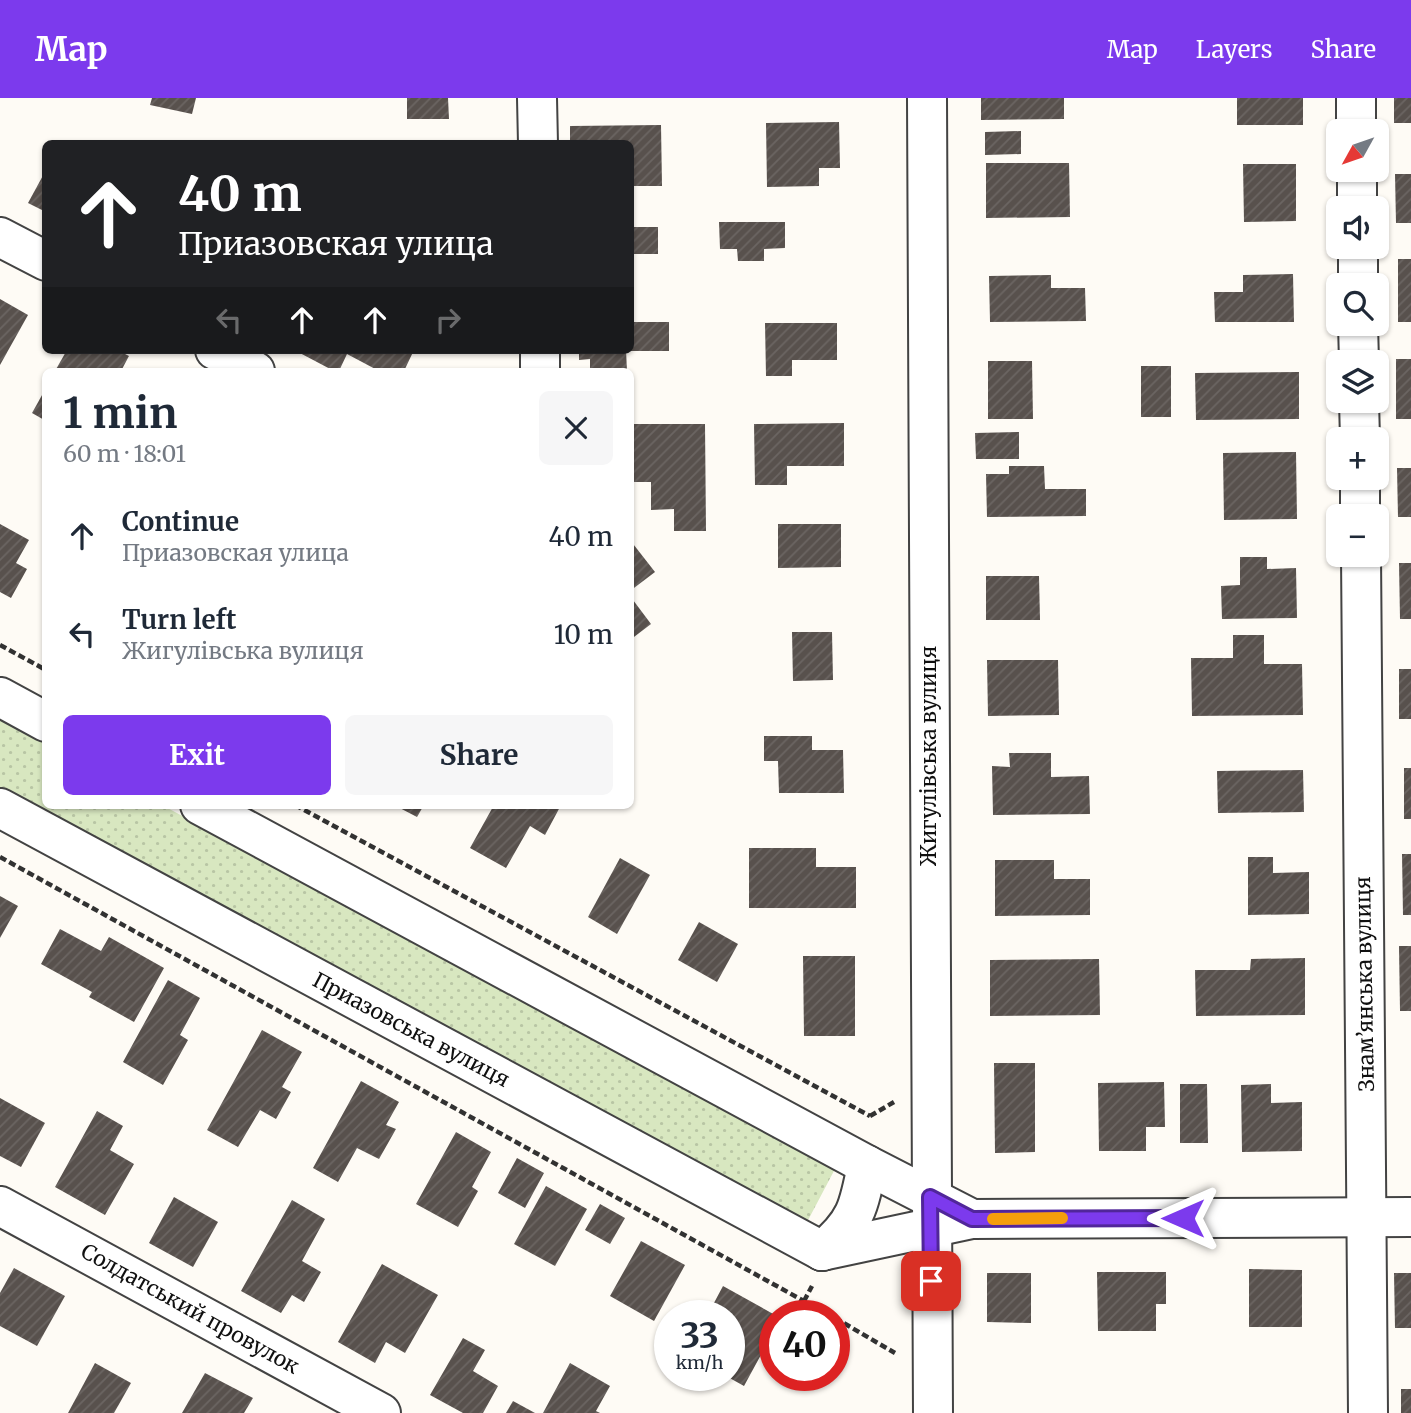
<!DOCTYPE html>
<html lang="en">
<head>
<meta charset="utf-8">
<style>
  :root { --surface:#fff; --page:#f6f6f7; --text:#1f2937; --muted:#747a83; --accent:#7c3aed }
  body { margin:0; font-family:Merriweather,serif; background:var(--page); color:var(--text); height:100vh; display:flex; flex-direction:column; font-size:26px; white-space:nowrap }
  * { box-sizing:border-box; margin:0 }
  p { font-size:23px; color:var(--muted) }
  .icon { flex:none; width:38px; height:38px; fill:none; stroke:currentColor; stroke-width:2; stroke-linecap:round; stroke-linejoin:round }
  .map { position:relative; flex:1; overflow:hidden }
  .panel { position:absolute; left:42px; top:270px; width:592px; height:441px; display:flex; flex-direction:column; background:var(--surface); border-radius:10px; box-shadow:0 2px 5px #0004 }
  .panel>* { flex:none }
  .guide { position:absolute; left:42px; top:42px; width:592px; height:214px; border-radius:10px; box-shadow:0 2px 5px #0004; background:#202124; color:#fff; overflow:hidden }
  .needle { width:46px; rotate:230deg }
  .buttons { position:absolute; left:1326px; top:21px; display:grid; gap:14px }
  .buttons a { display:grid; place-items:center; width:63px; height:63px; border-radius:10px; background:var(--surface); box-shadow:0 2px 5px #0004; font-size:35px }
  .speed { position:absolute; left:654px; top:1202px; display:flex; gap:14px; font-size:35px; font-weight:700; text-align:center }
  .speed>* { display:grid; place-content:center; width:91px; height:91px; border-radius:50%; background:var(--surface); box-shadow:0 2px 5px #0004; line-height:1 }
  .speed small { font-size:18px; font-weight:400 }
  .speed .limit { border:10px solid #d22; background:#fff; color:#111 }
  .pin { position:absolute; display:grid; place-items:center; width:60px; height:60px; color:#fff; margin:-30px; border-radius:14px; box-shadow:0 4px 10px #0006 }
  .me { position:absolute; width:77px; margin:-38px; rotate:270deg; stroke-linejoin:round; filter:drop-shadow(0 0 5px #0008) }
  .turn { display:flex; align-items:center; gap:24px; height:147px; padding:0 21px; font-size:32px }
  .turn .icon { width:91px; height:91px; stroke-width:2.5 }
  .turn b { display:block; font-size:49px; line-height:60px }
  .lanes { display:flex; align-items:center; height:66px; padding:0 21px; background:#0003; justify-content:center; gap:35px; direction:ltr }
  .lanes .off { opacity:.35 }
  .round { display:grid; place-items:center; flex:none; width:74px; height:74px; border-radius:10px; background:var(--page) }
  .headline { display:flex; align-items:center; justify-content:space-between; height:119px; padding:0 21px }
  h1 { font-size:42px; font-weight:700; line-height:52px }
  .button { display:flex; gap:14px; margin-top:auto; padding:14px 21px }
  .button a { flex:1; height:80px; border-radius:10px; background:var(--accent); color:#fff; font-size:28px; font-weight:700; line-height:80px; text-align:center }
  .button a+a { background:var(--page); color:var(--text) }
  ul { padding:0; list-style:none }
  li { display:flex; align-items:center; gap:21px; height:98px; padding:0 21px }
  li div { flex:1 }
  li b { display:block; font-size:26px }
  li em { font-style:normal }
  header { display:flex; align-items:center; gap:42px; box-sizing:border-box; height:98px; padding:0 35px; background:var(--accent); color:#fff }
  header strong { font-size:33px }
  nav { display:flex; gap:38px; margin-inline-start:auto; font-size:24px }
  .map>svg:first-child { display:block }
  .green { fill:url(#green-dots) }
  .building { fill:url(#building-hatch) }
  .lines { fill:none; stroke-linecap:round; stroke-linejoin:round }
  .minor-casing { stroke:#434343; stroke-width:42 }
  .tertiary-casing { stroke:#434343; stroke-width:42 }
  .path { stroke:#323232; stroke-width:4.5; stroke-dasharray:7 3.5; stroke-linecap:butt }
  .minor { stroke:#fff; stroke-width:38 }
  .tertiary { stroke:#fff; stroke-width:38 }
  .route-casing { stroke:#51269a; stroke-width:18 }
  .route { stroke:#7c3aed; stroke-width:12 }
  .slow { stroke:#f59e0b; stroke-width:12 }
  .labels { text-anchor:middle; stroke-width:7; stroke-linejoin:round; paint-order:stroke }
  .street-label { font-size:21px; fill:#101010; stroke:#fff }
</style>
</head>
<body>
<header>
<strong>Map</strong>
<nav><a>Map</a><a>Layers</a><a>Share</a></nav>
</header>
<div class="map">
<svg width="1411" height="1315" viewBox="0 0 1411 1315">
  <defs>
    <pattern id="green-dots" width="8" height="8" patternUnits="userSpaceOnUse" patternTransform="scale(1.75)"><rect width="8" height="8" fill="#d8e7c0"/><path d="M2 2h.1M6 6h.1" fill="none" stroke="#b8c5a4" stroke-width="1.8" stroke-linecap="round"/></pattern>
    <pattern id="building-hatch" width="6" height="6" patternUnits="userSpaceOnUse" patternTransform="scale(1.75)"><rect width="6" height="6" fill="#58514d"/><path d="M-1 1l2-2M0 6l6-6M5 7l2-2" fill="none" stroke="#6b6562"/></pattern>
  </defs>
  <rect width="100%" height="100%" fill="#fefbf5"/>
  <path class="green" d="M 0,619 L 45,644 L 46,707 L 162,707 L 835,1071 L 806,1126 L 0,691 Z"/>
  <g class="building">
    <path d="M 152,0 L 196,0 L 192,16 L 150,7 Z"/>
    <path d="M 407,0 L 448,0 L 449,21 L 407,21 Z"/>
    <path d="M 981,0 L 1064,0 L 1064,21 L 981,22 Z"/>
    <rect x="1237" y="0" width="66" height="27"/>
    <rect x="1394" y="0" width="17" height="25"/>
    <path d="M 839,24 L 840,70 L 819,70 L 819,88 L 767,89 L 766,25 Z"/>
    <path d="M 661,27 L 662,88 L 630,88 L 630,46 L 570,46 L 570,28 Z"/>
    <path d="M 1021,33 L 1021,56 L 985,57 L 985,34 Z"/>
    <path d="M 986,65 L 1069,65 L 1070,119 L 986,120 Z"/>
    <path d="M 1243,66 L 1296,66 L 1296,123 L 1244,124 Z"/>
    <path d="M 46,72 L 46,114 L 28,105 Z"/>
    <path d="M 1395,76 L 1411,76 L 1411,125 L 1396,125 Z"/>
    <path d="M 719,124 L 785,124 L 785,150 L 764,151 L 764,163 L 738,163 L 737,151 L 720,151 Z"/>
    <rect x="630" y="129" width="28" height="27"/>
    <rect x="1398" y="161" width="13" height="63"/>
    <path d="M 1293,176 L 1294,224 L 1215,224 L 1214,194 L 1243,194 L 1243,177 Z"/>
    <path d="M 1051,177 L 1051,190 L 1085,190 L 1086,223 L 990,224 L 989,178 Z"/>
    <path d="M 0,201 L 28,217 L 0,267 Z"/>
    <rect x="630" y="224" width="39" height="29"/>
    <path d="M 765,225 L 837,225 L 837,262 L 792,262 L 792,278 L 766,278 Z"/>
    <path d="M 67,252 L 117,252 L 129,258 L 121,273 L 55,273 Z"/>
    <path d="M 299,252 L 414,252 L 404,273 L 379,273 L 347,256 L 339,273 L 334,273 L 298,254 Z"/>
    <path d="M 579,252 L 626,252 L 627,273 L 590,273 L 590,261 L 579,262 Z"/>
    <rect x="1396" y="261" width="15" height="60"/>
    <path d="M 988,263 L 1032,263 L 1033,321 L 988,321 Z"/>
    <rect x="1141" y="268" width="30" height="51"/>
    <path d="M 1299,274 L 1299,321 L 1196,322 L 1195,275 Z"/>
    <path d="M 46,290 L 46,323 L 32,315 Z"/>
    <path d="M 844,325 L 844,368 L 787,368 L 787,387 L 755,387 L 754,326 Z"/>
    <path d="M 630,326 L 705,326 L 706,433 L 674,433 L 674,411 L 651,412 L 651,384 L 630,384 Z"/>
    <path d="M 1019,334 L 1019,361 L 976,361 L 975,335 Z"/>
    <path d="M 1296,354 L 1297,421 L 1224,422 L 1223,355 Z"/>
    <path d="M 1009,368 L 1044,368 L 1045,391 L 1086,391 L 1086,418 L 987,419 L 986,376 L 1009,376 Z"/>
    <path d="M 1397,370 L 1411,370 L 1411,419 L 1398,419 Z"/>
    <path d="M 0,426 L 29,442 L 16,465 L 27,471 L 11,500 L 0,494 Z"/>
    <path d="M 778,426 L 841,426 L 841,469 L 778,470 Z"/>
    <path d="M 630,442 L 655,474 L 630,493 Z"/>
    <path d="M 1240,459 L 1267,459 L 1267,471 L 1296,470 L 1297,520 L 1222,521 L 1221,488 L 1240,487 Z"/>
    <path d="M 1399,465 L 1411,465 L 1411,521 L 1400,521 Z"/>
    <path d="M 986,478 L 1039,478 L 1040,522 L 986,522 Z"/>
    <path d="M 630,498 L 651,526 L 630,542 Z"/>
    <path d="M 792,534 L 832,534 L 833,582 L 793,583 Z"/>
    <path d="M 1233,537 L 1264,537 L 1264,566 L 1302,566 L 1303,617 L 1192,618 L 1191,560 L 1233,560 Z"/>
    <path d="M 987,562 L 1058,562 L 1059,617 L 988,618 Z"/>
    <rect x="1399" y="571" width="12" height="50"/>
    <path d="M 764,638 L 812,638 L 812,652 L 843,652 L 844,695 L 779,695 L 778,663 L 764,663 Z"/>
    <path d="M 1009,655 L 1051,655 L 1051,679 L 1089,678 L 1090,716 L 993,717 L 992,668 L 1010,669 Z"/>
    <rect x="1404" y="670" width="7" height="51"/>
    <path d="M 1303,672 L 1304,714 L 1218,715 L 1217,673 Z"/>
    <path d="M 394,707 L 424,707 L 417,719 Z"/>
    <path d="M 494,707 L 556,707 L 560,709 L 545,737 L 530,728 L 506,770 L 470,750 Z"/>
    <path d="M 749,750 L 816,750 L 816,769 L 856,769 L 856,810 L 749,810 Z"/>
    <path d="M 1402,756 L 1411,756 L 1411,817 L 1403,817 Z"/>
    <path d="M 1248,759 L 1273,759 L 1273,775 L 1309,774 L 1309,816 L 1248,817 Z"/>
    <path d="M 620,760 L 650,777 L 617,836 L 588,819 Z"/>
    <path d="M 995,762 L 1054,762 L 1054,781 L 1090,781 L 1090,817 L 995,818 Z"/>
    <path d="M 0,798 L 18,808 L 0,840 Z"/>
    <path d="M 699,824 L 738,846 L 717,884 L 678,862 Z"/>
    <path d="M 60,831 L 101,853 L 109,839 L 164,870 L 134,924 L 89,899 L 92,894 L 41,866 Z"/>
    <path d="M 1399,848 L 1411,848 L 1411,913 L 1400,913 Z"/>
    <path d="M 803,858 L 855,858 L 855,938 L 804,938 Z"/>
    <path d="M 1305,860 L 1305,917 L 1196,918 L 1195,872 L 1250,872 L 1251,861 Z"/>
    <path d="M 1099,861 L 1100,917 L 990,918 L 990,862 Z"/>
    <path d="M 168,882 L 200,900 L 180,937 L 188,942 L 163,987 L 123,964 Z"/>
    <path d="M 262,932 L 302,954 L 282,989 L 291,994 L 276,1021 L 260,1012 L 238,1049 L 207,1032 Z"/>
    <path d="M 994,965 L 1035,965 L 1035,1054 L 995,1055 Z"/>
    <path d="M 361,983 L 399,1004 L 386,1027 L 396,1031 L 379,1061 L 357,1050 L 338,1084 L 313,1070 Z"/>
    <path d="M 1164,984 L 1165,1029 L 1146,1029 L 1146,1053 L 1099,1053 L 1098,985 Z"/>
    <path d="M 1180,986 L 1207,986 L 1208,1045 L 1180,1045 Z"/>
    <path d="M 1271,986 L 1271,1005 L 1302,1004 L 1302,1053 L 1242,1054 L 1241,987 Z"/>
    <path d="M 0,1000 L 45,1025 L 21,1069 L 0,1058 Z"/>
    <path d="M 97,1013 L 123,1028 L 110,1052 L 134,1066 L 105,1117 L 55,1089 Z"/>
    <path d="M 456,1034 L 491,1054 L 472,1089 L 478,1093 L 458,1129 L 416,1106 Z"/>
    <path d="M 517,1060 L 544,1075 L 525,1110 L 498,1095 Z"/>
    <path d="M 546,1088 L 587,1111 L 555,1168 L 514,1146 Z"/>
    <path d="M 174,1099 L 218,1124 L 193,1169 L 149,1145 Z"/>
    <path d="M 292,1102 L 325,1121 L 302,1163 L 321,1174 L 304,1204 L 292,1197 L 281,1215 L 241,1193 Z"/>
    <path d="M 600,1106 L 625,1120 L 610,1146 L 585,1132 Z"/>
    <path d="M 641,1143 L 685,1167 L 654,1223 L 610,1198 Z"/>
    <path d="M 382,1166 L 438,1197 L 405,1255 L 386,1244 L 375,1265 L 338,1244 Z"/>
    <path d="M 14,1170 L 65,1198 L 37,1248 L 0,1228 L 0,1195 Z"/>
    <path d="M 1249,1171 L 1302,1172 L 1302,1229 L 1249,1229 Z"/>
    <path d="M 1097,1174 L 1166,1174 L 1166,1206 L 1156,1206 L 1156,1233 L 1098,1233 Z"/>
    <path d="M 987,1175 L 1031,1175 L 1031,1225 L 987,1224 Z"/>
    <path d="M 1394,1175 L 1411,1175 L 1411,1230 L 1395,1230 Z"/>
    <path d="M 723,1188 L 775,1217 L 775,1231 L 744,1288 L 726,1278 L 730,1278 L 730,1218 L 707,1218 Z"/>
    <path d="M 463,1240 L 485,1252 L 473,1273 L 498,1288 L 483,1315 L 463,1315 L 430,1297 Z"/>
    <path d="M 95,1265 L 131,1285 L 114,1315 L 68,1315 Z"/>
    <path d="M 570,1265 L 610,1288 L 596,1313 L 600,1315 L 543,1315 Z"/>
    <path d="M 205,1275 L 253,1300 L 244,1315 L 182,1315 Z"/>
    <rect x="1401" y="1291" width="10" height="24"/>
    <path d="M 513,1303 L 535,1315 L 506,1315 Z"/>
  </g>
  <g class="lines">
    <g class="minor-casing">
      <g id="minor">
        <path d="M 537,0 L 538,46"/>
        <path d="M 927,0 L 933,1315"/>
        <path d="M 1356,0 L 1356,33"/>
        <path d="M 1357,72 L 1357,110"/>
        <path d="M 0,139 L 46,163"/>
        <path d="M 1358,149 L 1358,187"/>
        <path d="M 1358,226 L 1359,264"/>
        <path d="M 215,252 L 255,273"/>
        <path d="M 540,252 L 540,273"/>
        <path d="M 1359,303 L 1360,341"/>
        <path d="M 1360,380 L 1360,418"/>
        <path d="M 1361,457 L 1368,1315"/>
        <path d="M 0,1108 L 381,1315"/>
      </g>
    </g>
    <g class="tertiary-casing">
      <g id="tertiary">
        <path d="M 0,599 L 46,624"/>
        <path d="M 200,707 L 867,1067 L 972,1121"/>
        <path d="M 0,710 L 822,1153"/>
        <path d="M 822,1153 L 972,1121 L 1411,1119"/>
        <path d="M 822,1153 C 856,1125 859,1109 867,1067"/>
      </g>
    </g>
    <g class="path">
      <path d="M 0,547 L 46,572"/>
      <path d="M 295,707 L 870,1018"/>
      <path d="M 0,759 L 831,1218"/>
      <path d="M 870,1018 L 894,1004"/>
      <path d="M 804,1203 L 812,1188"/>
      <path d="M 835,1220 L 895,1255"/>
    </g>
    <use href="#minor" class="minor"/>
    <use href="#tertiary" class="tertiary"/>
  </g>
  <g class="lines">
    <g class="route-casing">
      <path id="route" d="M 931,1183 L 930,1099 L 972,1121 L 1183,1120"/>
    </g>
    <use href="#route" class="route"/>
    <path class="slow" d="M 993,1121 L 1062,1120"/>
  </g>
  <g class="labels">
    <g class="street-label">
      <text transform="translate(929 658) rotate(-90)" y="7">Жигулівська вулиця</text>
      <text transform="translate(1365 886) rotate(-91)" y="7">Знам’янська вулиця</text>
      <text transform="translate(411 932) rotate(28)" y="7">Приазовська вулиця</text>
      <text transform="translate(190 1211) rotate(29)" y="7">Солдатський провулок</text>
    </g>
  </g>
</svg>
<div class="buttons">
<a><svg class="needle" viewBox="-14 -14 28 28"><path d="M0-13l5 13h-10z" fill="#e53935"/><path d="M0 13l5-13h-10z" fill="#747a83"/></svg></a>
<a><svg class="icon" aria-label="sound" viewBox="0 0 24 24"><path d="M4 9h4l5-4v14l-5-4H4zM17 9q2 3 0 6"/></svg></a>
<a><svg class="icon" aria-label="search" viewBox="0 0 24 24"><circle cx="10" cy="10" r="6"/><path d="M15 15l6 6"/></svg></a>
<a><svg class="icon" aria-label="layers" viewBox="0 0 24 24"><path d="M12 4l9 5-9 5-9-5zM3 14l9 5 9-5"/></svg></a>
<a>+</a>
<a>−</a>
</div>
<div class="speed"><div>33<small>km/h</small></div><div class="limit">40</div></div>
<div class="pin" style="left:931px;top:1183px;background:#d93025"><svg class="icon" aria-label="arrive" viewBox="0 0 24 24"><path d="M6 21V4h12l-3 4 3 4H6"/></svg></div>
<svg class="me" style="left:1183px;top:1120px" viewBox="-20 -20 40 40"><path d="M0-17L14 15 0 8-14 15z" fill="#7c3aed" stroke="#fff" stroke-width="4"/></svg>
<div class="guide">
<div class="turn"><svg class="icon" aria-label="ahead" viewBox="0 0 24 24"><path d="M12 20V5M6 11l6-6 6 6"/></svg><div><b>40 m</b>Приазовская улица</div></div>
<div class="lanes"><svg class="icon off" aria-label="left" viewBox="0 0 24 24"><path d="M17 20v-9H6M10 6l-5 5 5 5"/></svg><svg class="icon" aria-label="ahead" viewBox="0 0 24 24"><path d="M12 20V5M6 11l6-6 6 6"/></svg><svg class="icon" aria-label="ahead" viewBox="0 0 24 24"><path d="M12 20V5M6 11l6-6 6 6"/></svg><svg class="icon off" aria-label="right" viewBox="0 0 24 24"><path d="M7 20v-9h11M14 6l5 5-5 5"/></svg></div>
</div>
<section class="panel">
<div class="headline"><div><h1>1 min</h1><p>60 m · 18:01</p></div><a class="round"><svg class="icon" aria-label="close" viewBox="0 0 24 24"><path d="M6 6l12 12M18 6L6 18"/></svg></a></div>
<ul>
<li><svg class="icon" aria-label="ahead" viewBox="0 0 24 24"><path d="M12 20V5M6 11l6-6 6 6"/></svg><div><b>Continue</b><p>Приазовская улица</p></div><em>40 m</em></li>
<li><svg class="icon" aria-label="left" viewBox="0 0 24 24"><path d="M17 20v-9H6M10 6l-5 5 5 5"/></svg><div><b>Turn left</b><p>Жигулівська вулиця</p></div><em>10 m</em></li>
</ul>
<div class="button"><a>Exit</a><a>Share</a></div>
</section>
</div>
</body>
</html>
